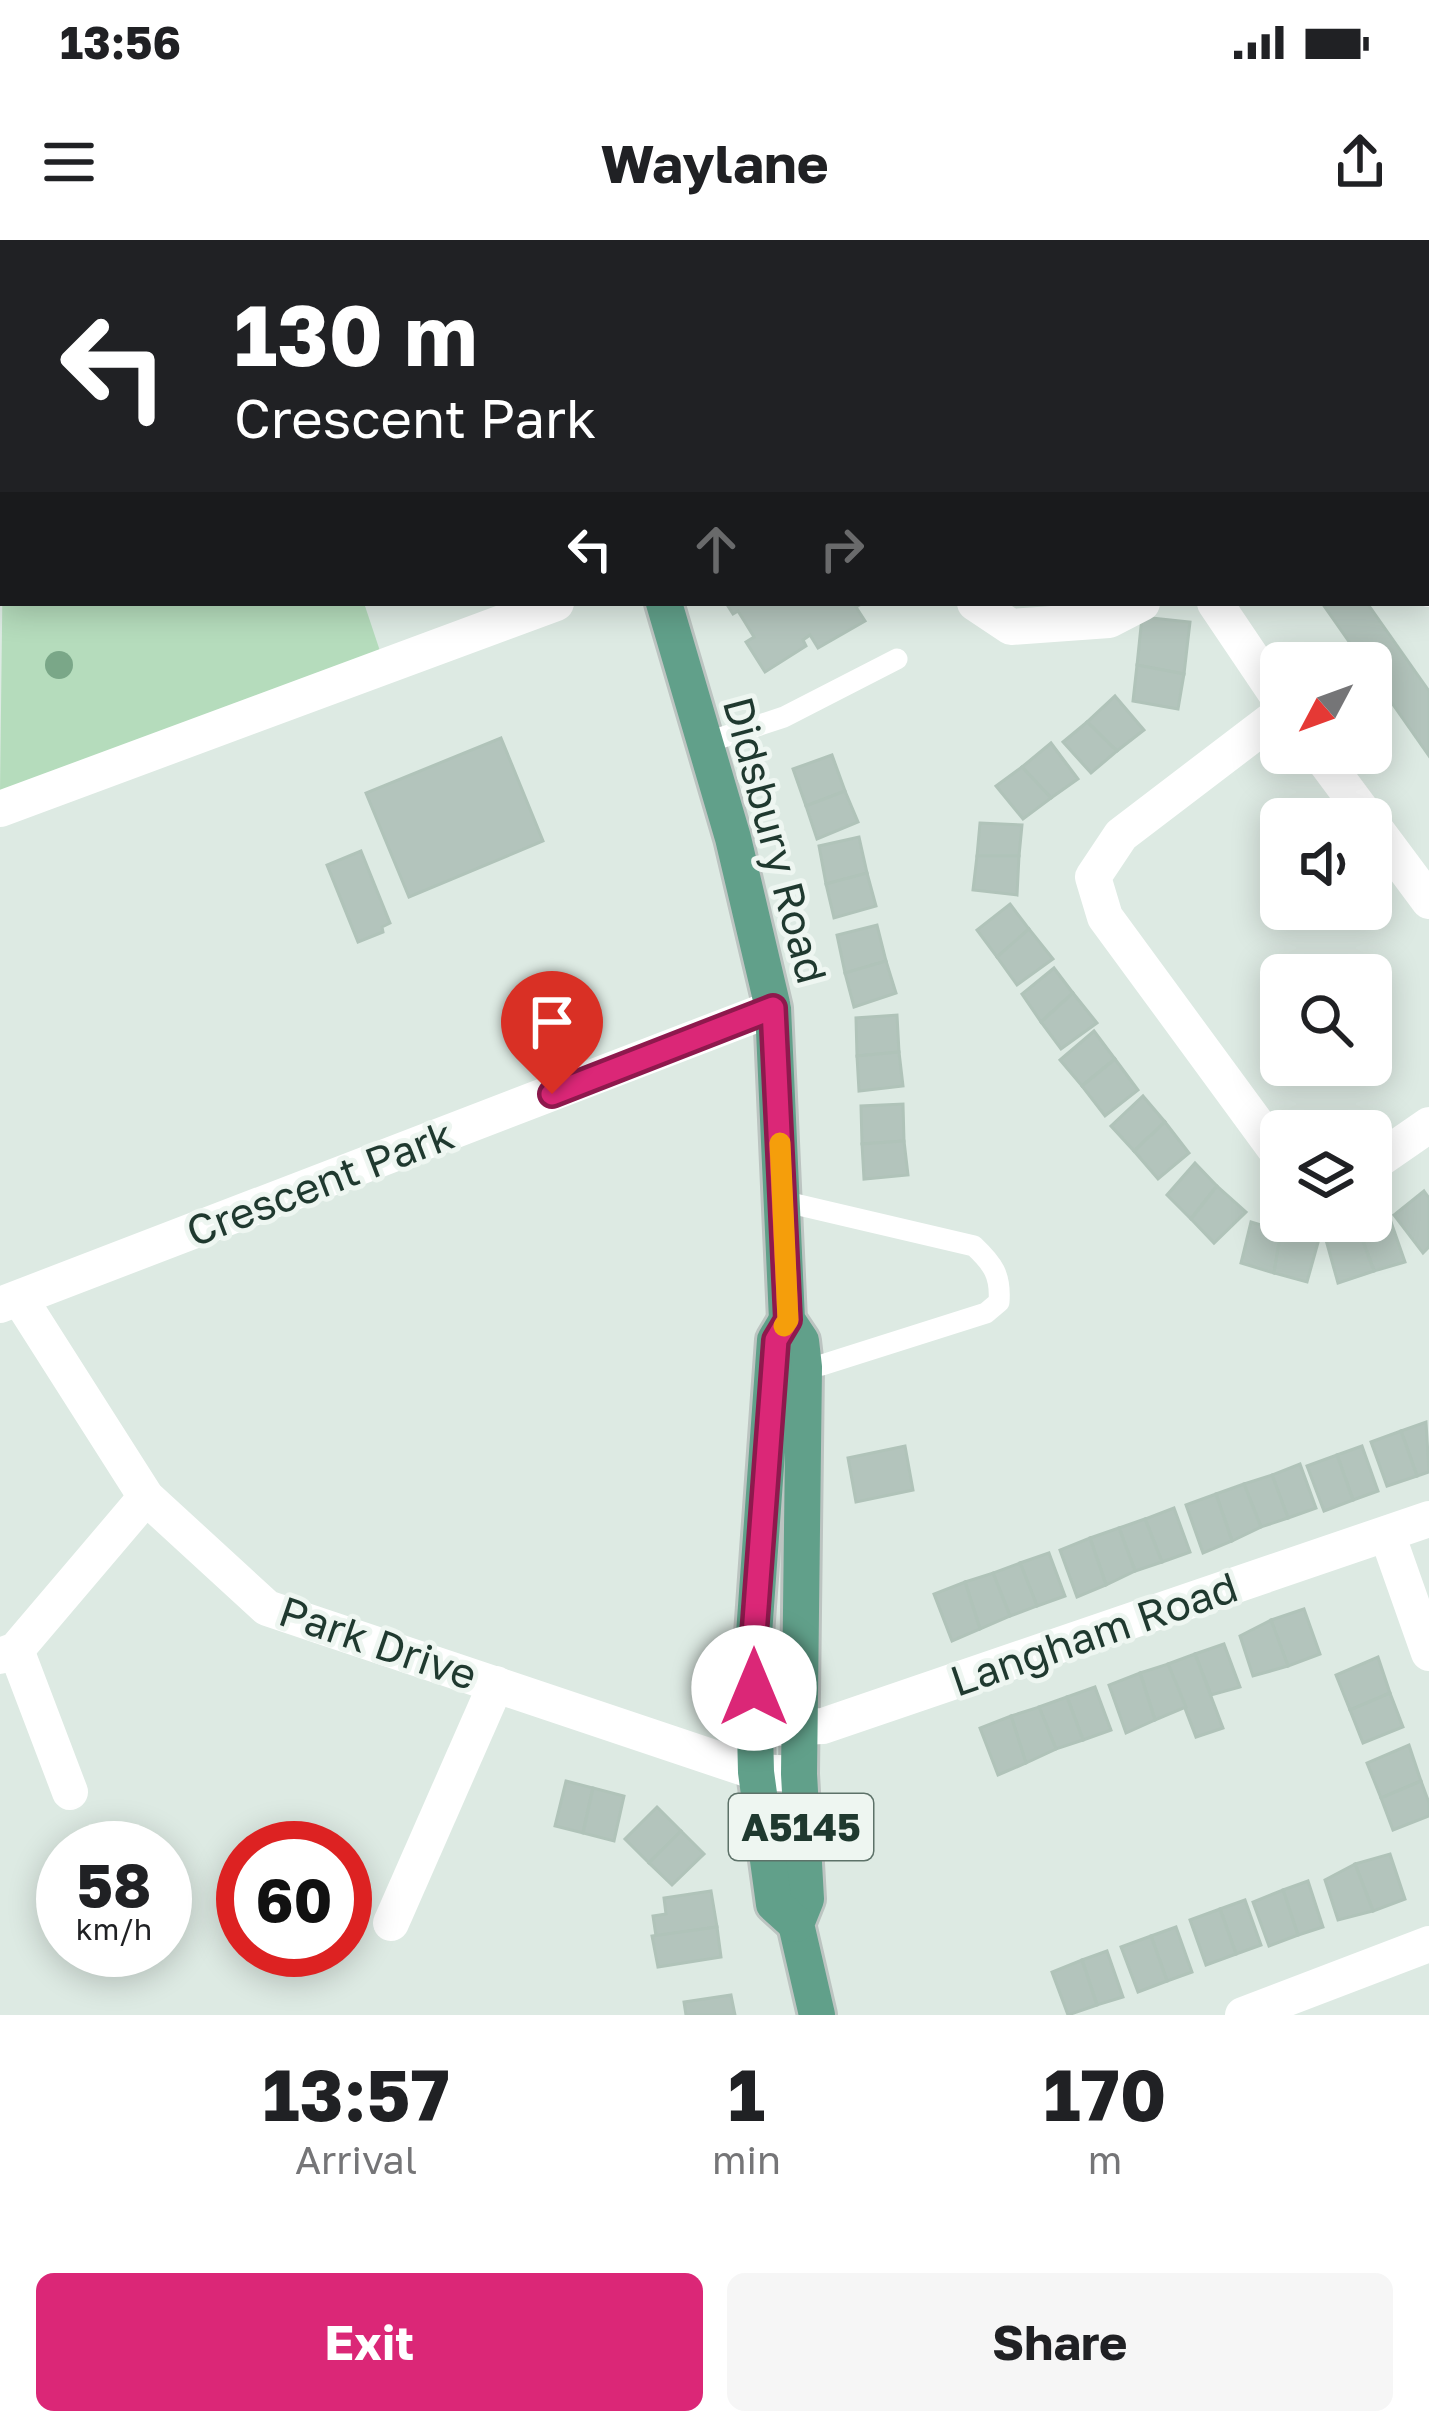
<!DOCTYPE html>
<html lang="en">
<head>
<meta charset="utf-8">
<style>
  :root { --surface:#fff; --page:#f6f6f6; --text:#202124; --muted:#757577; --accent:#db2777 }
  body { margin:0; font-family:"Golos Text",sans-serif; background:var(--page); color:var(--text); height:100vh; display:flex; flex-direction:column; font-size:45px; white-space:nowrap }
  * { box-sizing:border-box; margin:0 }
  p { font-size:39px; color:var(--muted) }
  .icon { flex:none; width:66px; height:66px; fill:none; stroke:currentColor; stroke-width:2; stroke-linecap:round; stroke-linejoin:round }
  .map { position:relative; height:1775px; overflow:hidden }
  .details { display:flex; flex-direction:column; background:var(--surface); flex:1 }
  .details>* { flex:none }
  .banner { position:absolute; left:0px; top:0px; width:1431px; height:366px; box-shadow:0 6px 30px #0003; background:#202124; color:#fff; overflow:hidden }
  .needle { width:78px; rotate:229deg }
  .controls { position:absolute; left:1260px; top:402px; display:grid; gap:24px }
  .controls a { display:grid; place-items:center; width:132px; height:132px; border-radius:18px; background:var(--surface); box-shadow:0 6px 30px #0003; font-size:60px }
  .speed { position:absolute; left:36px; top:1581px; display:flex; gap:24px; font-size:60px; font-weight:700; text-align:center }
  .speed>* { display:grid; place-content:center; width:156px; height:156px; border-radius:50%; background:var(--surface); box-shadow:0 6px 30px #0003; line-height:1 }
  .speed small { font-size:30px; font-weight:400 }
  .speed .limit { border:18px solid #d22; background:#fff; color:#111 }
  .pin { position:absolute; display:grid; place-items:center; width:102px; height:102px; color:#fff; margin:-123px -51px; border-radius:50% 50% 50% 0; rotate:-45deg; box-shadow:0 0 12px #0007 }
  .pin .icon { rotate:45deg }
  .me { position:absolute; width:132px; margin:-66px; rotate:0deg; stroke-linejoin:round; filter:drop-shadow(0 0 9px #0008) }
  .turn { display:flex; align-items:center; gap:42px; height:252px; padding:0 36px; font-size:54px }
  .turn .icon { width:156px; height:156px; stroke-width:2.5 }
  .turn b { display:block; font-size:84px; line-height:102px }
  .lanes { display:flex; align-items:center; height:114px; padding:0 36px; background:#0003; justify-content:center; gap:60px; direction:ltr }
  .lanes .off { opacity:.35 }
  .eta { display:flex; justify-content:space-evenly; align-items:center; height:204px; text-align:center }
  .eta b { font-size:72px; font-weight:700; line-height:84px }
  .primary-button { display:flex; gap:24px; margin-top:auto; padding:24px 36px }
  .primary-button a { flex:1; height:138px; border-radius:18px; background:var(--accent); color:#fff; font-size:48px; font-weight:700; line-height:138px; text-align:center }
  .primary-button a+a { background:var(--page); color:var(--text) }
  .status { display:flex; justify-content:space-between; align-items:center; height:84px; padding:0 60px; background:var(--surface); direction:ltr }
  .status svg { height:33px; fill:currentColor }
  header { display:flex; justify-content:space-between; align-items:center; height:156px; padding:0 36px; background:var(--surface); font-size:54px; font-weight:700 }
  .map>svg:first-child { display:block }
  .green { fill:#b5dcbc }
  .building { fill:#b3c4bc; stroke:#b0c3b9; stroke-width:3 }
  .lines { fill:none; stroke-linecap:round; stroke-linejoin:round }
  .primary-casing { stroke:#bcc4c1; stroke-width:42 }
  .lane { stroke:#fff; stroke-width:21 }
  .street { stroke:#fff; stroke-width:36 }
  .primary { stroke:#61a08a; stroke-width:36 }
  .tree { fill:#7aa788 }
  .route-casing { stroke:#8e194d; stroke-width:30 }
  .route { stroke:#db2777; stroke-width:21 }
  .slow { stroke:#f59e0b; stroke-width:21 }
  .labels { text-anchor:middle; stroke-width:10; stroke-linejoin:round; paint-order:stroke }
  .shield { fill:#eef6f1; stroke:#5d7269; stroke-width:3 }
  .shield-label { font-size:39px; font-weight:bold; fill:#1f392f }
  .street-label { font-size:42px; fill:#1f392f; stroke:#eef6f1 }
</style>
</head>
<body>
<div class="status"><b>13:56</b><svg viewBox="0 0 49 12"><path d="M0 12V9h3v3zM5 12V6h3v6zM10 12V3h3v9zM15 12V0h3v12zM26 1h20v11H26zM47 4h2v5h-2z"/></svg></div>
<header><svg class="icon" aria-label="menu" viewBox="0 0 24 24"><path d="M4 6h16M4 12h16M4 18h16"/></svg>Waylane<svg class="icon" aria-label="share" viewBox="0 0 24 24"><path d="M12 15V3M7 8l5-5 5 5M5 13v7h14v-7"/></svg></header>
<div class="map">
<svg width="1429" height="1775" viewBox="0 0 1429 1775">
  <rect width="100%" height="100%" fill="#ddeae3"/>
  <path class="green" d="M 3,307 L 3,363 L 364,363 L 381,414 L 0,551 Z"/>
  <g class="building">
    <path d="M 786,0 L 928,0 L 929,3 L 787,3 Z"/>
    <path d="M 726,363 L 863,363 L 856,367 L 865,381 L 818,408 L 810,395 L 803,400 L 806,406 L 765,432 L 746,402 L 754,397 L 738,371 L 733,374 Z"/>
    <path d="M 1322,363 L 1367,363 L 1429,451 L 1429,516 L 1371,433 L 1371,423 L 1364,423 Z"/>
    <path d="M 1142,377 L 1190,382 L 1184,434 L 1137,425 Z"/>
    <path d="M 1137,425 L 1184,434 L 1178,469 L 1133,461 Z"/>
    <path d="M 1115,456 L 1144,490 L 1117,511 L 1087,482 Z"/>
    <path d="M 1087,482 L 1117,511 L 1091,533 L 1063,502 Z"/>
    <path d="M 501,498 L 543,601 L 409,657 L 366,553 Z"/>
    <path d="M 1051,503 L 1078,539 L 1051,558 L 1022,527 Z"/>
    <path d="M 832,515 L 845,551 L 806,566 L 793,529 Z"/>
    <path d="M 1022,527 L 1051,558 L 1023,579 L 996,546 Z"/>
    <path d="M 845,551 L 858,582 L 817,599 L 806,566 Z"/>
    <path d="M 980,583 L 1022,585 L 1019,616 L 977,616 Z"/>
    <path d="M 859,597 L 867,633 L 826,644 L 819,606 Z"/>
    <path d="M 361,611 L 390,683 L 382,687 L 383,692 L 358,702 L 327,625 Z"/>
    <path d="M 977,616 L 1019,616 L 1017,655 L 973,650 Z"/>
    <path d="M 867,633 L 876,666 L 834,678 L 826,644 Z"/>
    <path d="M 1010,664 L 1029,689 L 997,717 L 977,690 Z"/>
    <path d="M 877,685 L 886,721 L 845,733 L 837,695 Z"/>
    <path d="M 1029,689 L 1053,719 L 1017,745 L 997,717 Z"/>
    <path d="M 886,721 L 896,753 L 854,767 L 845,733 Z"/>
    <path d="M 1054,728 L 1073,753 L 1041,782 L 1022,754 Z"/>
    <path d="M 1073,753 L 1097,783 L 1061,809 L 1041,782 Z"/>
    <path d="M 897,775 L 899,812 L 857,816 L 856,778 Z"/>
    <path d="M 1094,791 L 1115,819 L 1082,846 L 1060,820 Z"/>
    <path d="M 899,812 L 903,846 L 859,851 L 857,816 Z"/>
    <path d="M 1115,819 L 1138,850 L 1105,876 L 1082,846 Z"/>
    <path d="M 1143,856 L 1165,882 L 1134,911 L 1111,886 Z"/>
    <path d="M 903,864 L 904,901 L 862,904 L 861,866 Z"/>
    <path d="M 1165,882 L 1189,913 L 1158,939 L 1134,911 Z"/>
    <path d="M 904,901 L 908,935 L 864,939 L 862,904 Z"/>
    <path d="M 1195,923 L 1217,946 L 1191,979 L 1167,955 Z"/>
    <path d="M 1217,946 L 1246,972 L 1214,1003 L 1191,979 Z"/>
    <path d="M 1424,951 L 1429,958 L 1429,1007 L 1423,1013 L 1394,975 Z"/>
    <path d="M 1251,982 L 1281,991 L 1274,1033 L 1241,1023 Z"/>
    <path d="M 1391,982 L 1405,1022 L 1374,1031 L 1359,991 Z"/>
    <path d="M 1281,991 L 1319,999 L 1307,1042 L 1274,1033 Z"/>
    <path d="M 1359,991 L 1374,1031 L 1338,1043 L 1326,1000 Z"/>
    <path d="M 1426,1182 L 1429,1232 L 1417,1236 L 1401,1191 Z"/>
    <path d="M 1401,1191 L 1417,1236 L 1387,1246 L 1371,1202 Z"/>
    <path d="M 905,1206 L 913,1250 L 856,1262 L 848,1218 Z"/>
    <path d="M 1362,1206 L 1378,1251 L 1353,1260 L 1337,1215 Z"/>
    <path d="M 1337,1215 L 1353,1260 L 1324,1271 L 1307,1226 Z"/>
    <path d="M 1300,1224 L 1316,1268 L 1288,1278 L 1272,1235 Z"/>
    <path d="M 1272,1235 L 1288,1278 L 1261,1287 L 1244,1244 Z"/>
    <path d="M 1244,1244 L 1261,1287 L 1232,1301 L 1216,1254 Z"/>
    <path d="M 1216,1254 L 1232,1301 L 1203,1313 L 1186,1265 Z"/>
    <path d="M 1174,1268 L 1190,1312 L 1162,1322 L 1145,1279 Z"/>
    <path d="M 1145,1279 L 1162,1322 L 1135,1331 L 1119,1288 Z"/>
    <path d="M 1119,1288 L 1135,1331 L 1106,1345 L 1090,1298 Z"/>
    <path d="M 1090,1298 L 1106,1345 L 1077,1357 L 1060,1310 Z"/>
    <path d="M 1049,1313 L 1065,1356 L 1037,1366 L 1020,1323 Z"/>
    <path d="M 1020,1323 L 1037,1366 L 1010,1376 L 993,1333 Z"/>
    <path d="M 993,1333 L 1010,1376 L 980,1389 L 965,1342 Z"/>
    <path d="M 965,1342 L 980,1389 L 952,1401 L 934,1354 Z"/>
    <path d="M 1304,1369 L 1320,1414 L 1288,1426 L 1271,1380 Z"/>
    <path d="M 1271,1380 L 1288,1426 L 1253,1436 L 1240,1396 Z"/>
    <path d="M 1224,1404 L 1240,1447 L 1211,1455 L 1195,1414 Z"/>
    <path d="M 1195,1414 L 1223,1488 L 1196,1497 L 1168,1424 Z"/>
    <path d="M 1378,1417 L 1390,1453 L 1350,1470 L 1336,1435 Z"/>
    <path d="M 1168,1424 L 1186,1467 L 1155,1480 L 1140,1433 Z"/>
    <path d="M 1140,1433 L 1155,1480 L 1126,1493 L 1109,1445 Z"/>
    <path d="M 1095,1447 L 1111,1490 L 1083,1500 L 1067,1457 Z"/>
    <path d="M 1390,1453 L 1403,1487 L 1363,1503 L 1350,1470 Z"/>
    <path d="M 1067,1457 L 1083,1500 L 1056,1509 L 1039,1467 Z"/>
    <path d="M 1039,1467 L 1056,1509 L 1026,1523 L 1011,1476 Z"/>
    <path d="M 1011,1476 L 1026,1523 L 998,1535 L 980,1488 Z"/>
    <path d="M 1409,1505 L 1421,1541 L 1381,1558 L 1367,1523 Z"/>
    <path d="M 566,1541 L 593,1548 L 583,1593 L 555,1586 Z"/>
    <path d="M 1421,1541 L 1429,1563 L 1429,1576 L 1393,1590 L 1381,1558 Z"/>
    <path d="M 593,1548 L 624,1556 L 614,1601 L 583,1593 Z"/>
    <path d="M 657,1567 L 681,1591 L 649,1623 L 625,1599 Z"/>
    <path d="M 681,1591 L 704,1614 L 672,1645 L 649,1623 Z"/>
    <path d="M 1390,1614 L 1405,1659 L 1373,1671 L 1355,1624 Z"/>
    <path d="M 1355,1624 L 1373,1671 L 1338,1680 L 1325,1640 Z"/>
    <path d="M 1308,1641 L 1323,1687 L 1298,1695 L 1283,1650 Z"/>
    <path d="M 1283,1650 L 1298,1695 L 1269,1706 L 1253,1662 Z"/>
    <path d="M 711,1651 L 717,1687 L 656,1696 L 653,1676 L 666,1674 L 664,1658 Z"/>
    <path d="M 1245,1660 L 1261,1705 L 1236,1714 L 1220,1669 Z"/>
    <path d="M 1220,1669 L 1236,1714 L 1206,1725 L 1190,1680 Z"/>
    <path d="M 717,1687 L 721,1717 L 658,1727 L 652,1696 Z"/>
    <path d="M 1176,1687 L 1192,1732 L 1167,1741 L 1151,1696 Z"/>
    <path d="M 1151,1696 L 1167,1741 L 1138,1752 L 1121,1707 Z"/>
    <path d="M 1107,1711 L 1123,1757 L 1097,1765 L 1082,1720 Z"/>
    <path d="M 1082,1720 L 1097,1765 L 1068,1775 L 1052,1732 Z"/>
    <path d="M 731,1755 L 735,1775 L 686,1775 L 684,1762 Z"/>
  </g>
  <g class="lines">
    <g class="primary-casing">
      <g id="primary">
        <path d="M 555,0 L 556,3"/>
        <path d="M 664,363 L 733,598 L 773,768 L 787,1080 L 801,1101 L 804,1127 L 799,1534 L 806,1659 L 796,1684 L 817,1775"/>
        <path d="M 787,1080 L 775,1100 L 753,1408 L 756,1532 L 774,1664 L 796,1684"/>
      </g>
    </g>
    <g class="lane">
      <path d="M 1283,0 L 1287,3"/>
      <path d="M 1170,3 L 1172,0"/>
      <path d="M 1428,44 L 1429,45"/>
      <path d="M 705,503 L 784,477 L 897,419"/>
      <path d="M 782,961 L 974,1006 C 993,1024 1001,1035 999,1062 L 986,1073 L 822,1125 L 804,1127"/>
    </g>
    <g class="street">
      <path d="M 1428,347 L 1429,349"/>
      <path d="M 975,363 L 1011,387 L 1109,380 L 1142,363"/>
      <path d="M 1215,363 L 1281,461"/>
      <path d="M 1281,473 L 1121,595 L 1093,637 L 1105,677 L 1281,917"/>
      <path d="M 1319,513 L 1368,579"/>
      <path d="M 0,569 L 556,363"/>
      <path d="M 1371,583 L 1429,661"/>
      <path d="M 1371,925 L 1429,885"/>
      <path d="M 20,1059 L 146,1257 L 267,1368 L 756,1532 L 799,1534"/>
      <path d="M 0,1065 L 773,768"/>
      <path d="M 1387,1294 L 1429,1413"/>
      <path d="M 16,1410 L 70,1552"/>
      <path d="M 0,1416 L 16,1410 L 146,1257"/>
      <path d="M 755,1489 L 823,1486 L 1429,1279"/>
      <path d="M 391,1683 L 496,1444"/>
      <path d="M 1243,1775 L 1429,1704"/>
    </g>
    <use href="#primary" class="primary"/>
  </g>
  <circle class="tree" cx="59" cy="425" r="14"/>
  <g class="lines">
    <g class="route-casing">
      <path id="route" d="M 552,854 L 773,768 L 788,1080 L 776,1100 L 753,1408 L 754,1448"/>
    </g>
    <use href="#route" class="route"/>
    <path class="slow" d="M 780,903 L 788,1080 L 784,1086"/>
  </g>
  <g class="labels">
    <rect class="shield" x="729" y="1554" width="144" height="66" rx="9"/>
    <g class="shield-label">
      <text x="801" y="1601">A5145</text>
    </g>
    <g class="street-label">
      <text transform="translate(775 600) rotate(75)" y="15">Didsbury Road</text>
      <text transform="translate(320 943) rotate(-21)" y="15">Crescent Park</text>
      <text transform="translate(1094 1394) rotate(-19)" y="15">Langham Road</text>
      <text transform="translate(378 1403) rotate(19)" y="15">Park Drive</text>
    </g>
  </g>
</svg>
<div class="controls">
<a><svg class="needle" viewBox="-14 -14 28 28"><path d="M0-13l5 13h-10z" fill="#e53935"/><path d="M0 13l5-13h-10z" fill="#757577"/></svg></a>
<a><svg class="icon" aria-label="sound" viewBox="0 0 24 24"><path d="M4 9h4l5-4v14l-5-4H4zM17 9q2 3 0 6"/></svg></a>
<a><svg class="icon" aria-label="search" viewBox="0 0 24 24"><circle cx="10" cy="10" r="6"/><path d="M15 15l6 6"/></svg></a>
<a><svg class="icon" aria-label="layers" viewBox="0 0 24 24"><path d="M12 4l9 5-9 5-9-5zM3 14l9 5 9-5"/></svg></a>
</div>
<div class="speed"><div>58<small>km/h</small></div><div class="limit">60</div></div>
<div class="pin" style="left:552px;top:854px;background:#d93025"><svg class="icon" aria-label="arrive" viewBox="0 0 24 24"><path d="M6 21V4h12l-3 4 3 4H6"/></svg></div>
<svg class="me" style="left:754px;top:1448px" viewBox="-20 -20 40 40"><circle r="19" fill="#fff"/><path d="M0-13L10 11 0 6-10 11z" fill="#db2777"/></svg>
<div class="banner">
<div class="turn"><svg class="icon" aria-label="left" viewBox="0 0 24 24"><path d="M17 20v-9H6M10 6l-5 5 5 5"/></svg><div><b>130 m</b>Crescent Park</div></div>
<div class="lanes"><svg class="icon" aria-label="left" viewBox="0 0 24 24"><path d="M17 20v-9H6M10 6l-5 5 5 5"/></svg><svg class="icon off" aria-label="ahead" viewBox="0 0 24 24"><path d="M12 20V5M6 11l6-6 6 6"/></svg><svg class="icon off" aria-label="right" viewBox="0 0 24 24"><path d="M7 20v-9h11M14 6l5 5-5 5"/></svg></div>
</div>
</div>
<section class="details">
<div class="eta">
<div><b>13:57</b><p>Arrival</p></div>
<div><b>1</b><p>min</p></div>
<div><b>170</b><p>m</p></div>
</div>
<div class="primary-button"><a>Exit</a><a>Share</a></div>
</section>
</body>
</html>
